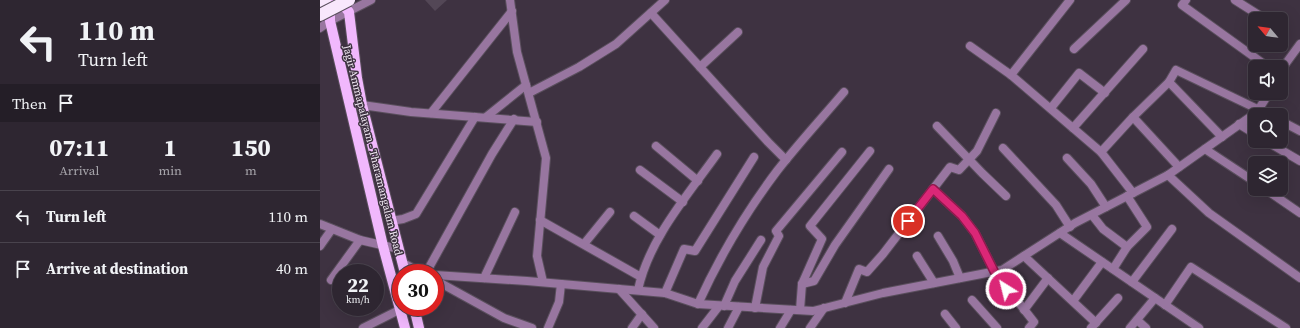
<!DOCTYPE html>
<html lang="en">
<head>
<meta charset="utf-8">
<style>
  :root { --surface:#2e2631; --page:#362e39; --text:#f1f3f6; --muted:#a7a5ab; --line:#49434d }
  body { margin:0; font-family:"Source Serif 4",serif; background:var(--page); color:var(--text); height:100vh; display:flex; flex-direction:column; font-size:15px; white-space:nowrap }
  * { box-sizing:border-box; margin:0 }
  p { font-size:13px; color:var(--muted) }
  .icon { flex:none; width:22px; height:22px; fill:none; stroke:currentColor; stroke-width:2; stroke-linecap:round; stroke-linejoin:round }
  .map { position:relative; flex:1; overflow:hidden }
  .panel { display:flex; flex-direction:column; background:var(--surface); width:320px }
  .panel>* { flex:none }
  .guide { background:#2e2631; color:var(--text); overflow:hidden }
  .needle { width:26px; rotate:299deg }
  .tools { position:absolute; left:928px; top:12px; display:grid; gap:8px }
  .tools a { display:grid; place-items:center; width:40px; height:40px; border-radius:6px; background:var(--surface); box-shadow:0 4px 16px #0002,0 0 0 1px var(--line); font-size:20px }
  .speed { position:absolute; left:12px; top:264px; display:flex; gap:8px; font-size:20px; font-weight:700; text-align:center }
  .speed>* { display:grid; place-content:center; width:52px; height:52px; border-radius:50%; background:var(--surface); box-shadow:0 4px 16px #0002,0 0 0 1px var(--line); line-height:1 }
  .speed small { font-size:10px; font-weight:400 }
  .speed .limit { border:6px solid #d22; background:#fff; color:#111 }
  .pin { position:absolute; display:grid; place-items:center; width:34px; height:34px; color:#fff; margin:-17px; border:2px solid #fff; border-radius:50%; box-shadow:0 1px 4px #0007 }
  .me { position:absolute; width:44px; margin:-22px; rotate:324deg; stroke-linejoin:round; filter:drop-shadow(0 0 3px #0008) }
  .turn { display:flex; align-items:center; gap:14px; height:84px; padding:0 12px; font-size:18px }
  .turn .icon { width:52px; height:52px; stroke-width:2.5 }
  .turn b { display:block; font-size:28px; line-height:34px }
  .then { display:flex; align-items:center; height:38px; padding:0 12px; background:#0003; gap:8px; font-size:15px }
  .eta { display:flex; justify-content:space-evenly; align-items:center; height:68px; text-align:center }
  .eta b { font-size:24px; font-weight:800; line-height:28px }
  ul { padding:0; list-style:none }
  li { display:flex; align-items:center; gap:12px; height:52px; padding:0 12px; border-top:1px solid var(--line) }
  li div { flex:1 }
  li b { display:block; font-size:15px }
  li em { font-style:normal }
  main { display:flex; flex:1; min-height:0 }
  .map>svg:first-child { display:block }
  .building { fill:#534756 }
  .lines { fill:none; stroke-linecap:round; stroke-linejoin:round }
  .minor-casing { stroke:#5a4f5d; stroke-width:10 }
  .major-casing { stroke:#5a4f5d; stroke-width:12 }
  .highway-casing { stroke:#5a4f5d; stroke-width:14 }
  .minor { stroke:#9876a0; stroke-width:8 }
  .major { stroke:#f1b8fd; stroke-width:10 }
  .highway { stroke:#f8e7fc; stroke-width:12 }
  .highway-bridge-casing { stroke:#5a4f5d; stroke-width:14; stroke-linecap:butt }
  .highway-bridge { stroke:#f8e7fc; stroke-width:12 }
  .route-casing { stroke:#8e194d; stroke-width:10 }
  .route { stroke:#db2777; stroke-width:7 }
  .labels { text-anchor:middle; stroke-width:3; stroke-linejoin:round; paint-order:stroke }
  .street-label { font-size:11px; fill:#f0e8f2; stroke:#3e3241 }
</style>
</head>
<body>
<main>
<section class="panel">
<div class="guide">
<div class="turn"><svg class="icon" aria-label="left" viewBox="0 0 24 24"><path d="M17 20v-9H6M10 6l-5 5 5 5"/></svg><div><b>110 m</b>Turn left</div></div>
<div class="then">Then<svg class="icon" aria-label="arrive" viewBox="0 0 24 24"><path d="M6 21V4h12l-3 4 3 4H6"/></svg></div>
</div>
<div class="eta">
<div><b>07:11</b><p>Arrival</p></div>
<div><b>1</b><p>min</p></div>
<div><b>150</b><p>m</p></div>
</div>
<ul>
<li><svg class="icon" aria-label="left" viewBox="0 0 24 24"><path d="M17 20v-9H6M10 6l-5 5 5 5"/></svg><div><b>Turn left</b></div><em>110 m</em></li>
<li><svg class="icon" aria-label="arrive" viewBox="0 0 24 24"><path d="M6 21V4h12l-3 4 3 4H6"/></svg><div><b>Arrive at destination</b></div><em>40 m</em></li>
</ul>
</section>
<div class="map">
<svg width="980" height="328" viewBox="0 0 980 328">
  <rect width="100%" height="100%" fill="#3e3241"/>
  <path class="building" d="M 105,0 L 127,0 L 115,11 Z"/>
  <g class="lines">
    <g class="minor-casing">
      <g id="minor">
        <path d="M 190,0 L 197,52 L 226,158 L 217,256 L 223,282"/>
        <path d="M 866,0 L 862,5 L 948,67"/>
        <path d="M 915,0 L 945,19"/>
        <path d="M 331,13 L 448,142 L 466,160"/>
        <path d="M 0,28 L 10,21 L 51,0"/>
        <path d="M 650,46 L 691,75 L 781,152 L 813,193"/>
        <path d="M 754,49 L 806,0"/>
        <path d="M 380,67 L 418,32"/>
        <path d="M 961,70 L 980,44"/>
        <path d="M 691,75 L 750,0"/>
        <path d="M 849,82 L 856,70 L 950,115"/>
        <path d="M 209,93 L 259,67 L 296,44 L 345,0"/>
        <path d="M 42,105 L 91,112 L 217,122"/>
        <path d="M 731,108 L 759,73 L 785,93"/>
        <path d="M 111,113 L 192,11"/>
        <path d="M 166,117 L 206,85"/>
        <path d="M 813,117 L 849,82 L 902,137"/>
        <path d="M 961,121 L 980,131"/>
        <path d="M 919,124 L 935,134"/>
        <path d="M 617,126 L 662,173 L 686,196"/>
        <path d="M 753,128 L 823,49"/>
        <path d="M 946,141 L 980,161"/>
        <path d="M 336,146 L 378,181"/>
        <path d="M 683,148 L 736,205 L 750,227"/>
        <path d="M 885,149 L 935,182"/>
        <path d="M 781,152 L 813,117 L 859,167"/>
        <path d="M 747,158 L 771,184 L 786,207"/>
        <path d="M 320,170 L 363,202"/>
        <path d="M 848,175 L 889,213 L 980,278"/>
        <path d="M 613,189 L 642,216 L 655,233 L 674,271 L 714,322 L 709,328"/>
        <path d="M 945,189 L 980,213"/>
        <path d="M 772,215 L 783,229 L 807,247"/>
        <path d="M 314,216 L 340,235"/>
        <path d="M 220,220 L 321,277"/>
        <path d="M 71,221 L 83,219 L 96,214 L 155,117"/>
        <path d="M 0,224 L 40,240 L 79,249"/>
        <path d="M 740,233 L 879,328"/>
        <path d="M 618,236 L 633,261 L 640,278"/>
        <path d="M 264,244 L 290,212"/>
        <path d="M 0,246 L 12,229"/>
        <path d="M 597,256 L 614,283"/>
        <path d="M 704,256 L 776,323"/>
        <path d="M 83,263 L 102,273"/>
        <path d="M 793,269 L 807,247 L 827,227 L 807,196"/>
        <path d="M 106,273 L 172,154 L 194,119"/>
        <path d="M 115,275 L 207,281 L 345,293 L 378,304 L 493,311 L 563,293 L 682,270 L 755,223 L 848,175 L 937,112 L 949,93"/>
        <path d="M 164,278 L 195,212"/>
        <path d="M 11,280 L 40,240"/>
        <path d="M 115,280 L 184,318 L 212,328"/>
        <path d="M 812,282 L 852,229"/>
        <path d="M 482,284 L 494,281 L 515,245 L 569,169"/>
        <path d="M 299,289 L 334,328"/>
        <path d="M 318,290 C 329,239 367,196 397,154"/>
        <path d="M 345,293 L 364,249 L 375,251 L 434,157"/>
        <path d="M 652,300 L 677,328"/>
        <path d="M 753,301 L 782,262"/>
        <path d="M 525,303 L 539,269 L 547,272 L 563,254 L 630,167 L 639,170 L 657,151 L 676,113"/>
        <path d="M 378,304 C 399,258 426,212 457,171 C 478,144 502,118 524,92"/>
        <path d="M 845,305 L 871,267 L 966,328"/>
        <path d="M 404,306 L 415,281 L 441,240"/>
        <path d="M 435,308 L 443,267 L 459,236 L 456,231 L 522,152"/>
        <path d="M 480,310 L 482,284 L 502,239 L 490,226 L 550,151"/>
        <path d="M 704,310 L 728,278"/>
        <path d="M 625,314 L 636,328"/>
        <path d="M 817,320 L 826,328"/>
        <path d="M 43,328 L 81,309"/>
        <path d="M 228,328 L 239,302 L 241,284"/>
        <path d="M 312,328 L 322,314"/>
        <path d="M 382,328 L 399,306"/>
        <path d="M 408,328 L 419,307"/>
        <path d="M 460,328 L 471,310"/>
        <path d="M 490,328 L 504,308"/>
        <path d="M 771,328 L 798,298"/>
        <path d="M 810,328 L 835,298"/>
      </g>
    </g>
    <g class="major-casing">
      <g id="major">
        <path d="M 19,0 L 29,12 L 37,78 L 42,105 L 85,273"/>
        <path d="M 10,3 L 10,21 L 63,246 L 85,328"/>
        <path d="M 94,307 L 99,328"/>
      </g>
    </g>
    <g class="highway-casing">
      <path id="highway" d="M 0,3 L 5,0"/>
    </g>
    <use href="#minor" class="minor"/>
    <use href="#major" class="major"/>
    <use href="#highway" class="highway"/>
    <g class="highway-bridge-casing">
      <path id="highway-bridge" d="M 0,15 L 29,0"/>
    </g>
    <use href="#highway-bridge" class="highway-bridge"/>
  </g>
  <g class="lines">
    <g class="route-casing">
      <path id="route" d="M 588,221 L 613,189 L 642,216 L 655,233 L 674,271 L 686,289"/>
    </g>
    <use href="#route" class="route"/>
  </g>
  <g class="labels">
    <g class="street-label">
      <text transform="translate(53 150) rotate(76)" y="4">Jagir Ammapalayam - Tharamangalam Road</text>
    </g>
  </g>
</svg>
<div class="tools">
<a><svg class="needle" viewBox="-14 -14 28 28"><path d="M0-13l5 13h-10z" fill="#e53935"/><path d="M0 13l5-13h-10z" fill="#a7a5ab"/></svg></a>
<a><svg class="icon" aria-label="sound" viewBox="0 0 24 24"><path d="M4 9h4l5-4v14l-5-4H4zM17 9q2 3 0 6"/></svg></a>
<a><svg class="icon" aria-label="search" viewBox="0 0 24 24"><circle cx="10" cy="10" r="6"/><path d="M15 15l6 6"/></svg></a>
<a><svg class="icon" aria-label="layers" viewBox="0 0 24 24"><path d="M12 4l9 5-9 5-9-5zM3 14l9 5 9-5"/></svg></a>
</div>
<div class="speed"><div>22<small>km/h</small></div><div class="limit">30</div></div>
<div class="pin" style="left:588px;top:221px;background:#d93025"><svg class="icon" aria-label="arrive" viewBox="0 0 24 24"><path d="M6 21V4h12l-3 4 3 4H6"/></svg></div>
<svg class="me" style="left:686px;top:289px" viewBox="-20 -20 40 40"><circle r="17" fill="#db2777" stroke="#fff" stroke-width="3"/><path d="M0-11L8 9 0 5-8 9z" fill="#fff"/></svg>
</div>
</main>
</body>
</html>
